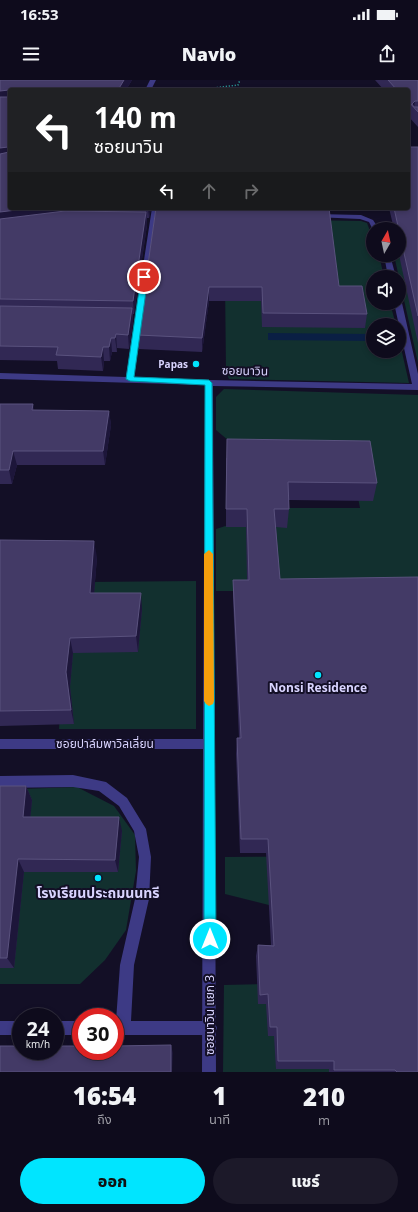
<!DOCTYPE html>
<html lang="th">
<head>
<meta charset="utf-8">
<style>
  :root { --surface:#0e0b1c; --page:#1c1929; --text:#f1f3f6; --muted:#9b9ba3; --line:#2e2b3b; --accent:#00e5ff }
  body { margin:0; font-family:"Open Sans","Noto Sans Thai",sans-serif; background:var(--page); color:var(--text); height:100vh; display:flex; flex-direction:column; font-size:15px; white-space:nowrap }
  * { box-sizing:border-box; margin:0 }
  p { font-size:13px; color:var(--muted) }
  .icon { flex:none; width:22px; height:22px; fill:none; stroke:currentColor; stroke-width:2; stroke-linecap:round; stroke-linejoin:round }
  .map { position:relative; height:992px; overflow:hidden }
  .panel { display:flex; flex-direction:column; background:var(--surface); flex:1 }
  .panel>* { flex:none }
  .banner { position:absolute; left:8px; top:8px; width:402px; height:122px; border-radius:4px; box-shadow:0 2px 6px #0003,0 0 0 1px var(--line); background:#202124; color:#fff; overflow:hidden }
  .needle { width:26px; rotate:9deg }
  .controls { position:absolute; left:366px; top:142px; display:grid; gap:8px }
  .controls a { display:grid; place-items:center; width:40px; height:40px; border-radius:50%; background:var(--surface); box-shadow:0 2px 6px #0003,0 0 0 1px var(--line); font-size:20px }
  .speed { position:absolute; left:12px; top:928px; display:flex; gap:8px; font-size:20px; font-weight:700; text-align:center }
  .speed>* { display:grid; place-content:center; width:52px; height:52px; border-radius:50%; background:var(--surface); box-shadow:0 2px 6px #0003,0 0 0 1px var(--line); line-height:1 }
  .speed small { font-size:10px; font-weight:400 }
  .speed .limit { border:6px solid #d22; background:#fff; color:#111 }
  .pin { position:absolute; display:grid; place-items:center; width:34px; height:34px; color:#fff; margin:-17px; border:2px solid #fff; border-radius:50%; box-shadow:0 1px 4px #0007 }
  .me { position:absolute; width:44px; margin:-22px; rotate:0deg; stroke-linejoin:round; filter:drop-shadow(0 0 3px #0008) }
  .turn { display:flex; align-items:center; gap:14px; height:84px; padding:0 20px; font-size:18px }
  .turn .icon { width:52px; height:52px; stroke-width:2.5 }
  .turn b { display:block; font-size:28px; line-height:34px }
  .lanes { display:flex; align-items:center; height:38px; padding:0 20px; background:#0003; justify-content:center; gap:20px; direction:ltr }
  .lanes .off { opacity:.35 }
  .eta { display:flex; justify-content:space-evenly; align-items:center; height:68px; text-align:center }
  .eta b { font-size:24px; font-weight:800; line-height:28px }
  .button { display:flex; gap:8px; margin-top:auto; padding:8px 20px }
  .button a { flex:1; height:46px; border-radius:24px; background:var(--accent); color:#111; font-size:16px; font-weight:800; line-height:46px; text-align:center }
  .button a+a { background:var(--page); color:var(--text) }
  .status { display:flex; justify-content:space-between; align-items:center; height:28px; padding:0 20px; background:var(--surface); direction:ltr }
  .status svg { height:11px; fill:currentColor }
  header { display:flex; justify-content:space-between; align-items:center; height:52px; padding:0 20px; background:var(--surface); font-size:18px; font-weight:800 }
  .map>svg:first-child { display:block }
  .green { fill:#12302f }
  .water { fill:#0a1f44 }
  .lines { fill:none; stroke-linecap:round; stroke-linejoin:round }
  .path { stroke:#2fb8b0; stroke-width:1.5; stroke-dasharray:1 2; stroke-linecap:butt }
  .service { fill:#3d3a85; fill-rule:evenodd }
  .minor { fill:#3d3a85; fill-rule:evenodd }
  .wall { fill:#312854 }
  .shaded-wall { fill:#1d163a }
  .building { fill:#433a66; stroke:#5a527e }
  .route { fill:#00e5ff; stroke:#0095a6 }
  .slow { fill:#f59e0b }
  .poi-dot { fill:#00e5ff; stroke:#130f26; stroke-width:1.5 }
  .labels { text-anchor:middle; stroke-width:4; stroke-linejoin:round; paint-order:stroke }
  .far-poi-label { font-size:10px; font-weight:bold; fill:#d9d4ff; stroke:#130f26; text-anchor:end }
  .street-label { font-size:12px; fill:#d9d4ff; stroke:#130f26 }
  .poi-label { font-size:12px; font-weight:bold; fill:#d9d4ff; stroke:#130f26 }
  .near-poi-label { font-size:14px; font-weight:bold; fill:#d9d4ff; stroke:#130f26 }
</style>
</head>
<body>
<div class="status"><b>16:53</b><svg viewBox="0 0 49 12"><path d="M0 12V9h3v3zM5 12V6h3v6zM10 12V3h3v9zM15 12V0h3v12zM26 1h20v11H26zM47 4h2v5h-2z"/></svg></div>
<header><svg class="icon" aria-label="menu" viewBox="0 0 24 24"><path d="M4 6h16M4 12h16M4 18h16"/></svg>Navio<svg class="icon" aria-label="share" viewBox="0 0 24 24"><path d="M12 15V3M7 8l5-5 5 5M5 13v7h14v-7"/></svg></header>
<div class="map">
<svg width="418" height="992" viewBox="0 0 418 992">
  <rect width="100%" height="100%" fill="#130f26"/>
  <g class="green">
    <path d="M 263,128 L 303,140 L 361,141 L 367,143 L 373,159 L 373,175 L 379,175 L 384,197 L 373,197 L 373,223 L 390,223 L 396,245 L 373,245 L 373,271 L 399,271 L 399,259 L 409,303 L 229,299 L 226,292 L 225,202 Z"/>
    <path d="M 399,172 L 418,172 L 418,283 L 394,175 L 399,175 Z"/>
    <path d="M 224,309 L 418,315 L 418,511 L 216,511 L 216,449 L 282,428 L 360,428 L 350,377 L 248,377 L 216,350 L 216,317 Z"/>
    <path d="M 196,501 L 196,649 L 59,649 L 62,598 L 87,502 Z"/>
    <path d="M 77,707 L 114,726 L 135,755 L 136,791 L 126,850 L 105,880 L 80,904 L 0,904 L 0,868 L 19,709 Z"/>
    <path d="M 418,776 L 352,846 L 225,814 L 225,777 Z"/>
    <path d="M 270,904 L 418,992 L 223,992 L 224,905 Z"/>
  </g>
  <path class="water" d="M 268,253 L 370,254 L 371,261 L 268,260 Z"/>
  <g class="lines">
    <path class="path" d="M 196,10 L 238,5 L 240,0"/>
    <g class="service">
      <path d="M 73,695 L 106,702 L 127,718 L 146,749 L 151,777 L 149,819 L 134,885 L 131,941 L 210,941 L 215,943 L 217,948 L 215,953 L 210,955 L 115,955 L 120,885 L 135,819 L 139,777 L 134,751 L 119,726 L 99,711 L 73,707 L 0,708 L 0,696 Z"/>
      <rect x="0" y="941" width="21" height="14"/>
      <rect x="55" y="941" width="26" height="14"/>
    </g>
    <g class="minor">
      <path d="M 150,0 L 156,0 L 151,10 L 145,10 Z"/>
      <path d="M 152,128 L 158,128 L 134,297 L 209,300 L 412,304 L 394,223 L 399,223 L 399,221 L 402,223 L 418,294 L 418,310 L 213,306 L 216,992 L 202,992 L 203,669 L 0,669 L 0,659 L 203,659 L 205,305 L 0,299 L 0,293 L 126,297 Z"/>
      <path d="M 317,134 L 361,135 L 373,140 L 379,149 L 373,150 L 369,142 L 360,139 L 315,137 L 314,136 Z"/>
      <path d="M 384,175 L 390,175 L 396,197 L 388,197 Z"/>
    </g>
  </g>
  <g class="wall">
    <path d="M 0,0 L 132,0 L 126,10 L 10,10 L 10,128 L 151,128 L 149,138 L 147,138 L 147,145 L 134,234 L 133,234 L 133,241 L 129,269 L 117,268 L 117,272 L 112,272 L 110,281 L 104,281 L 103,291 L 58,289 L 57,281 L 0,280 Z"/>
    <path d="M 375,0 L 418,0 L 418,47 L 408,36 L 408,10 L 384,10 Z"/>
    <path d="M 418,67 L 418,263 L 399,175 L 399,149 L 394,149 L 389,128 L 408,128 Z"/>
    <path d="M 156,128 L 339,206 L 367,234 L 365,248 L 262,247 L 261,221 L 209,221 L 202,272 L 139,269 L 138,255 Z"/>
    <path d="M 0,324 L 34,330 L 109,331 L 111,345 L 105,385 L 17,385 L 12,404 L 0,404 Z"/>
    <path d="M 226,378 L 377,403 L 373,421 L 289,420 L 289,429 L 287,448 L 276,447 L 280,499 L 418,992 L 329,992 L 329,989 L 276,989 L 274,956 L 268,956 L 266,924 L 258,924 L 256,876 L 258,865 L 271,865 L 266,773 L 240,773 L 236,674 L 237,658 L 239,658 L 233,518 L 233,500 L 247,500 L 246,447 L 226,447 Z"/>
    <path d="M 0,460 L 97,477 L 94,513 L 142,529 L 138,572 L 73,573 L 70,607 L 74,644 L 0,646 Z"/>
    <path d="M 0,706 L 26,706 L 32,720 L 30,737 L 122,751 L 118,792 L 24,792 L 14,888 L 0,888 Z"/>
  </g>
  <g class="shaded-wall">
    <path d="M 124,0 L 132,0 L 126,10 L 118,10 Z"/>
    <path d="M 9,10 L 10,17 L 0,24 L 0,11 Z"/>
    <path d="M 415,21 L 414,28 L 412,24 Z"/>
    <path d="M 8,67 L 10,80 L 0,81 L 0,68 Z"/>
    <path d="M 33,128 L 66,128 L 67,138 L 0,146 L 0,132 Z"/>
    <path d="M 148,128 L 151,128 L 149,138 Z"/>
    <path d="M 146,132 L 147,145 L 134,234 L 133,221 Z"/>
    <path d="M 209,207 L 209,221 L 202,272 L 202,258 Z"/>
    <path d="M 132,228 L 133,241 L 129,269 L 128,255 Z"/>
    <path d="M 116,254 L 117,268 L 117,272 L 115,258 Z"/>
    <path d="M 111,258 L 112,272 L 110,281 L 109,267 Z"/>
    <path d="M 103,267 L 104,281 L 103,291 L 101,277 Z"/>
    <path d="M 33,324 L 36,338 L 32,330 Z"/>
    <path d="M 109,331 L 111,345 L 105,385 L 103,371 Z"/>
    <path d="M 13,371 L 17,385 L 12,404 L 9,390 Z"/>
    <path d="M 94,461 L 97,477 L 93,528 L 90,513 Z"/>
    <path d="M 141,513 L 142,529 L 138,572 L 136,556 Z"/>
    <path d="M 70,558 L 73,573 L 70,607 L 74,644 L 71,630 L 66,592 Z"/>
    <path d="M 26,706 L 32,720 L 29,751 L 23,737 Z"/>
    <path d="M 119,737 L 122,751 L 118,792 L 115,780 Z"/>
    <path d="M 18,779 L 24,792 L 14,888 L 7,878 Z"/>
    <path d="M 171,965 L 173,973 L 172,992 L 171,992 Z"/>
  </g>
  <g class="building">
    <path d="M 0,0 L 124,0 L 118,10 L 10,10 L 10,128 L 33,128 L 0,132 L 0,74 L 9,72 L 8,67 L 0,68 L 0,17 L 9,17 L 9,10 L 0,11 Z"/>
    <path d="M 388,0 L 418,0 L 418,21 L 415,21 L 412,24 L 414,27 L 418,27 L 418,32 L 408,21 L 408,10 L 397,10 Z"/>
    <path d="M 408,67 L 418,67 L 418,236 L 394,128 L 408,128 Z"/>
    <path d="M 156,128 L 329,128 L 339,206 L 362,206 L 367,234 L 263,233 L 262,207 L 209,207 L 202,258 L 138,255 Z"/>
    <path d="M 65,131 L 146,132 L 133,221 L 0,219 L 0,139 Z"/>
    <path d="M 0,226 L 132,228 L 128,255 L 116,254 L 115,258 L 111,258 L 109,267 L 103,267 L 101,277 L 56,275 L 58,267 L 0,266 Z"/>
    <path d="M 0,324 L 33,324 L 32,330 L 109,331 L 103,371 L 13,371 L 9,390 L 0,390 Z"/>
    <path d="M 227,359 L 370,361 L 377,403 L 288,402 L 289,429 L 274,429 L 280,499 L 418,497 L 418,992 L 397,992 L 395,990 L 334,990 L 334,981 L 278,981 L 277,947 L 270,947 L 268,914 L 260,915 L 258,865 L 274,866 L 268,759 L 241,759 L 237,658 L 241,658 L 233,500 L 249,500 L 247,429 L 226,429 Z"/>
    <path d="M 0,460 L 94,461 L 90,513 L 141,513 L 136,556 L 70,558 L 66,592 L 71,630 L 0,631 Z"/>
    <path d="M 0,706 L 26,706 L 23,737 L 119,737 L 115,780 L 18,779 L 7,878 L 0,878 Z"/>
    <path d="M 171,965 L 171,992 L 0,992 L 0,966 L 21,966 L 21,971 L 55,971 L 55,966 L 81,966 L 81,971 L 115,971 L 115,966 Z"/>
  </g>
  <path class="route" d="M 144,195 L 148,197 L 134,297 L 209,300 L 212,303 L 216,859 L 214,863 L 210,865 L 206,863 L 204,859 L 205,305 L 130,301 L 126,299 L 141,197 Z"/>
  <path class="slow" d="M 209,470 L 213,474 L 214,621 L 213,624 L 209,626 L 206,624 L 204,621 L 204,474 Z"/>
  <g class="poi-dot">
    <circle cx="196" cy="284" r="4"/>
    <circle cx="318" cy="595" r="4"/>
    <circle cx="98" cy="798" r="4"/>
  </g>
  <g class="labels">
    <g class="far-poi-label">
      <text x="188" y="288">Papas</text>
    </g>
    <g class="street-label">
      <text transform="translate(245 291) rotate(1)" y="4">ซอยนาวิน</text>
      <text x="105" y="668">ซอยปาล์มพาวิลเลี่ยน</text>
      <text transform="translate(210 935) rotate(-90)" y="4">ซอยนาวิน แยก 3</text>
    </g>
    <g class="poi-label">
      <text x="318" y="612">Nonsi Residence</text>
    </g>
    <g class="near-poi-label">
      <text x="98" y="818">โรงเรียนประถมนนทรี</text>
    </g>
  </g>
</svg>
<div class="controls">
<a><svg class="needle" viewBox="-14 -14 28 28"><path d="M0-13l5 13h-10z" fill="#e53935"/><path d="M0 13l5-13h-10z" fill="#9b9ba3"/></svg></a>
<a><svg class="icon" aria-label="sound" viewBox="0 0 24 24"><path d="M4 9h4l5-4v14l-5-4H4zM17 9q2 3 0 6"/></svg></a>
<a><svg class="icon" aria-label="layers" viewBox="0 0 24 24"><path d="M12 4l9 5-9 5-9-5zM3 14l9 5 9-5"/></svg></a>
</div>
<div class="speed"><div>24<small>km/h</small></div><div class="limit">30</div></div>
<div class="pin" style="left:144px;top:197px;background:#d93025"><svg class="icon" aria-label="arrive" viewBox="0 0 24 24"><path d="M6 21V4h12l-3 4 3 4H6"/></svg></div>
<svg class="me" style="left:210px;top:859px" viewBox="-20 -20 40 40"><circle r="17" fill="#00e5ff" stroke="#fff" stroke-width="3"/><path d="M0-11L8 9 0 5-8 9z" fill="#fff"/></svg>
<div class="banner">
<div class="turn"><svg class="icon" aria-label="left" viewBox="0 0 24 24"><path d="M17 20v-9H6M10 6l-5 5 5 5"/></svg><div><b>140 m</b>ซอยนาวิน</div></div>
<div class="lanes"><svg class="icon" aria-label="left" viewBox="0 0 24 24"><path d="M17 20v-9H6M10 6l-5 5 5 5"/></svg><svg class="icon off" aria-label="ahead" viewBox="0 0 24 24"><path d="M12 20V5M6 11l6-6 6 6"/></svg><svg class="icon off" aria-label="right" viewBox="0 0 24 24"><path d="M7 20v-9h11M14 6l5 5-5 5"/></svg></div>
</div>
</div>
<section class="panel">
<div class="eta">
<div><b>16:54</b><p>ถึง</p></div>
<div><b>1</b><p>นาที</p></div>
<div><b>210</b><p>m</p></div>
</div>
<div class="button"><a>ออก</a><a>แชร์</a></div>
</section>
</body>
</html>
